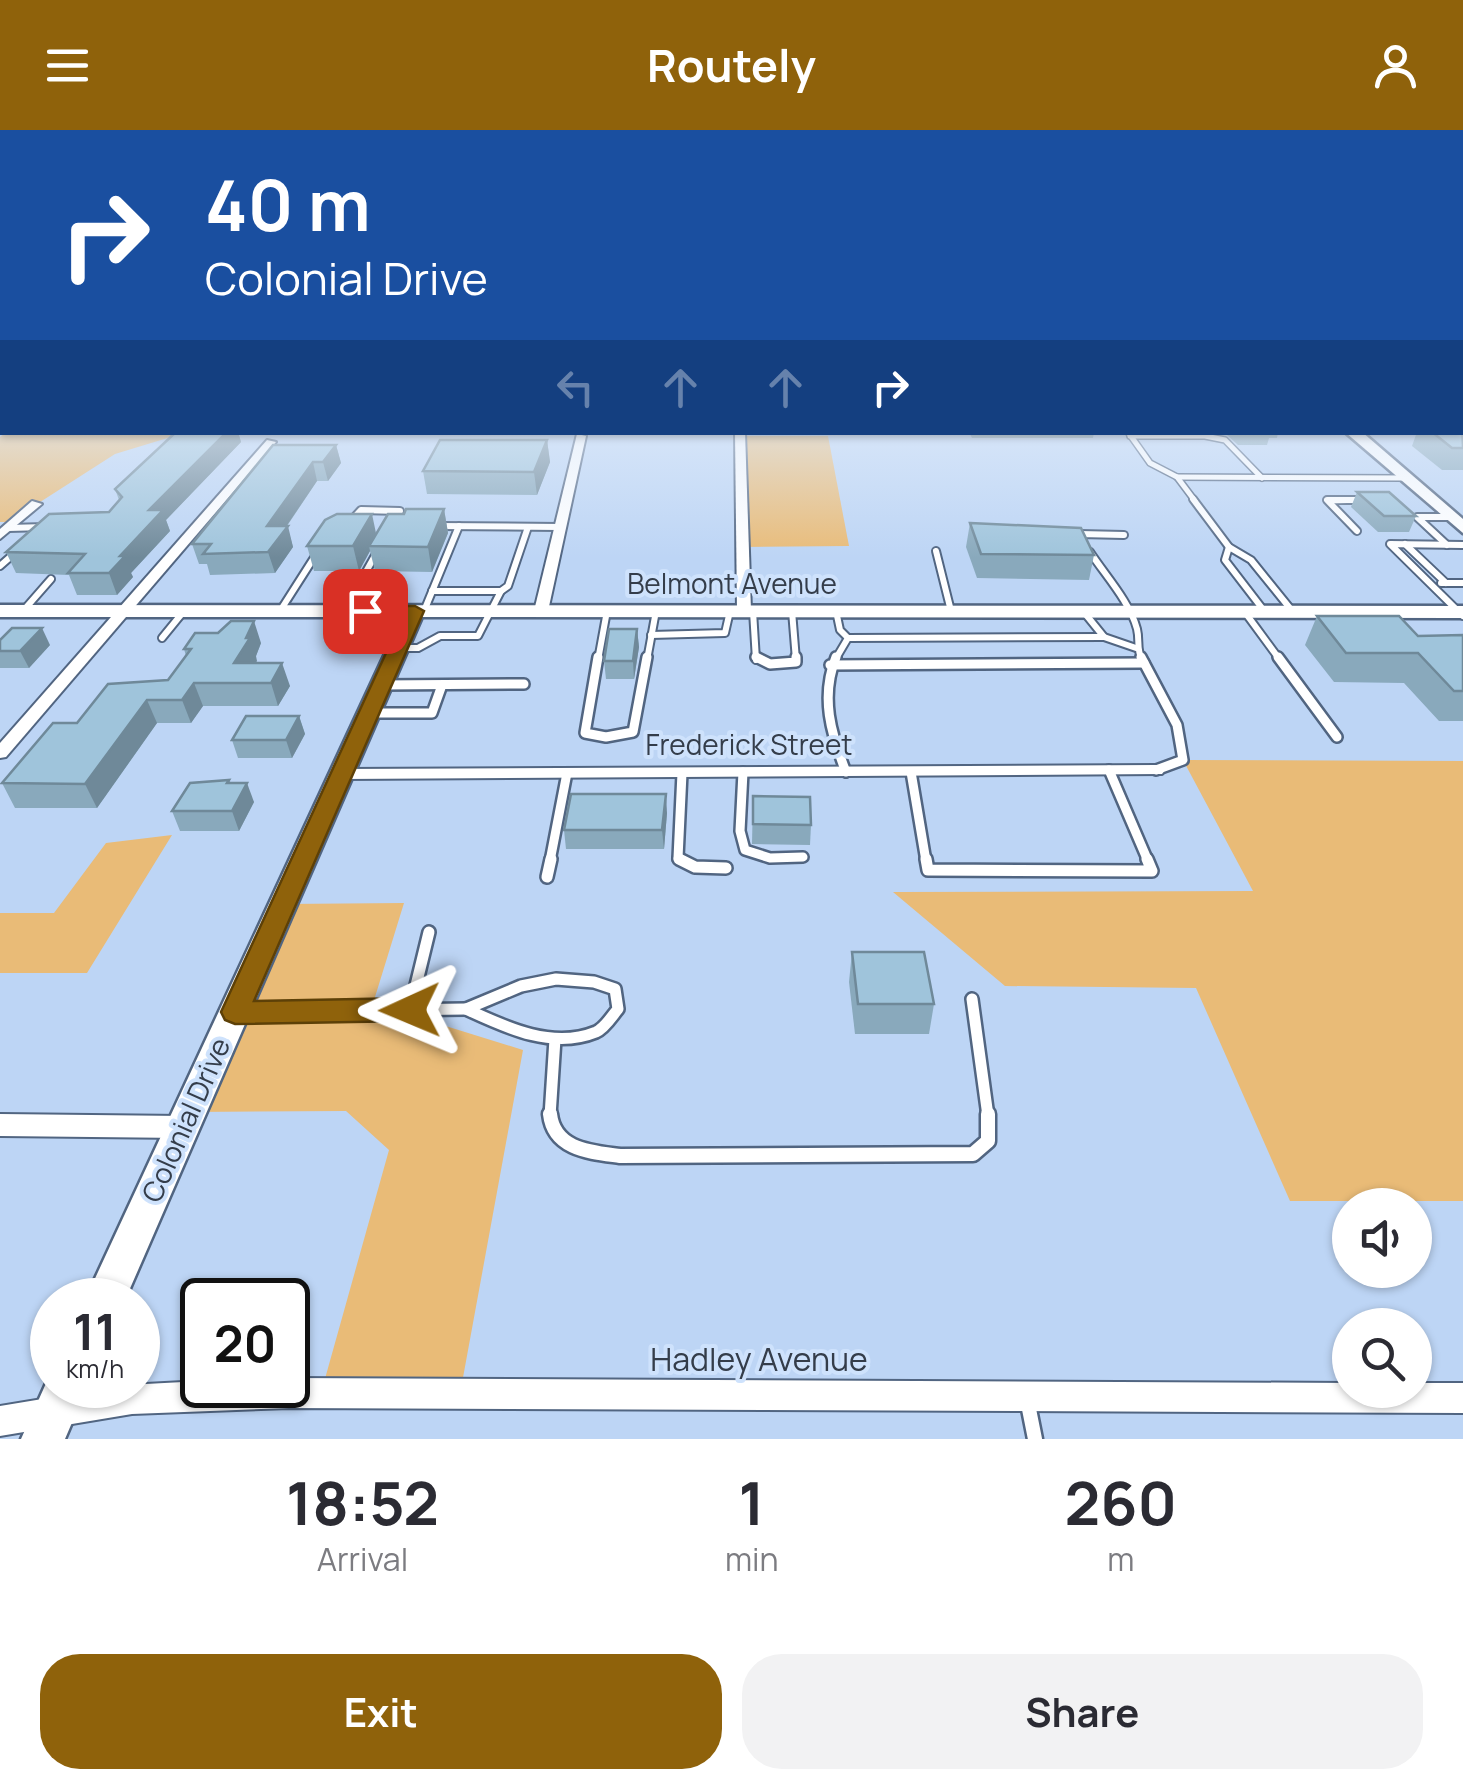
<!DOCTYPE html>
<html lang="en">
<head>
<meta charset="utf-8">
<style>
  :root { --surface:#fff; --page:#f2f2f3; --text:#2b2b33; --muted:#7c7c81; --accent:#8f620b }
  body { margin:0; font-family:Manrope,sans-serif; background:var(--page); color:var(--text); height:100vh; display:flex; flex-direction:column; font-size:38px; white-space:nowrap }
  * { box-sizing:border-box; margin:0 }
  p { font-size:32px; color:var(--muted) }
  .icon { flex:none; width:55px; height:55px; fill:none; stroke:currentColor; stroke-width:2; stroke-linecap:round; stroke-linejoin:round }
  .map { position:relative; height:1309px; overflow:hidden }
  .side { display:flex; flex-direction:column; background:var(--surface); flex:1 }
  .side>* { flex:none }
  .hud { position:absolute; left:0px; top:0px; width:1465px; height:305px; box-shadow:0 2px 8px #0004; background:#1a4fa0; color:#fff; overflow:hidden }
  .buttons { position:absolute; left:1332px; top:1058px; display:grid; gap:20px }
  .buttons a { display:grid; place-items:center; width:100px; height:100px; border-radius:50%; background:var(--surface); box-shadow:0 2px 8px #0004; font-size:50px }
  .speed { position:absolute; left:30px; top:1148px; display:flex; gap:20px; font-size:50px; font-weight:700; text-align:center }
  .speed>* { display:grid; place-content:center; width:130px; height:130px; border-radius:50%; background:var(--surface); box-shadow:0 2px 8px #0004; line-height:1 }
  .speed small { font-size:25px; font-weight:400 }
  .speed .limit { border:5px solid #111; border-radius:15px; background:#fff; color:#111 }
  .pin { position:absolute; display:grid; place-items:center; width:85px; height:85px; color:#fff; margin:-42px; border-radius:20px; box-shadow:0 5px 15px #0006 }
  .me { position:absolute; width:110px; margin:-55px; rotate:269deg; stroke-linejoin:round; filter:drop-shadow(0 0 8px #0008) }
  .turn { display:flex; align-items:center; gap:35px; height:210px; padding:0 40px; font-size:45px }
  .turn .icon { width:130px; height:130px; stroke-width:2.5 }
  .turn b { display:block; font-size:70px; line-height:85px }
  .lanes { display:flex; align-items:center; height:95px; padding:0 40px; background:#0003; justify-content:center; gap:50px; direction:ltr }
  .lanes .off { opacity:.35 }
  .eta { display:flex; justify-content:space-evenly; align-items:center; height:170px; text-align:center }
  .eta b { font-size:60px; font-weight:700; line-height:70px }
  .action { display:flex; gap:20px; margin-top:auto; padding:20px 40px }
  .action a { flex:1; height:115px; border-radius:40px; background:var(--accent); color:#fff; font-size:40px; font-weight:700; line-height:115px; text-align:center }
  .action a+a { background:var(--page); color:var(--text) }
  header { display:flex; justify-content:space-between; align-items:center; height:130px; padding:0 40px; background:var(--accent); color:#fff; font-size:45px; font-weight:700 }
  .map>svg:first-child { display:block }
  .green { fill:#e9bb77 }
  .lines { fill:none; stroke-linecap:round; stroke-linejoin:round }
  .lane-far4-casing { stroke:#516581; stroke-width:8 }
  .lane-far3-casing { stroke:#516581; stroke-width:10 }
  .lane-far2-casing { stroke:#516581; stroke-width:14 }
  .lane-far1-casing { stroke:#516581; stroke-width:16 }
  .lane-casing { stroke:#516581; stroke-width:19 }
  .street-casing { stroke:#516581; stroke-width:4 }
  .secondary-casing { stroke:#516581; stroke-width:5 }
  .lane-far4 { stroke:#fff; stroke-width:5 }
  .lane-far3 { stroke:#fff; stroke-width:6 }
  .lane-far2 { stroke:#fff; stroke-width:9 }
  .lane-far1 { stroke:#fff; stroke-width:11 }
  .lane { stroke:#fff; stroke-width:14 }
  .street { fill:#fff; fill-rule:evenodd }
  .secondary { fill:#fff; fill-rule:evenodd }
  .wall { fill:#89a9bc }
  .shaded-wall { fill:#6f8999 }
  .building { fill:#9fc4db; stroke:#6f8999; stroke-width:2.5 }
  .route { fill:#8f620b; stroke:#5d4007; stroke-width:2.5 }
  .labels { text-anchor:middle; stroke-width:8; stroke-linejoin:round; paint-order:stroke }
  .street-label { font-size:28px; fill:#343d4a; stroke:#cee2fc }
  .near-street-label { font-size:32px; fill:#343d4a; stroke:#cee2fc }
</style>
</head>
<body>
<header><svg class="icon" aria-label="menu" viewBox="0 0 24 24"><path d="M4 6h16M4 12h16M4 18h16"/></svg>Routely<svg class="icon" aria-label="person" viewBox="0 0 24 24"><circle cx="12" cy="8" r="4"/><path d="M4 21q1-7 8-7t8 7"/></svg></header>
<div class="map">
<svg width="1463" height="1309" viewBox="0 0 1463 1309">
  <rect width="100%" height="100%" fill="#bdd5f5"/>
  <g class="green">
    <path d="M 6,302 L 443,303 L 184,303 L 115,324 L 37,374 L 15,392 L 0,392 L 0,307 Z"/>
    <path d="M 740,306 L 828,306 L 849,416 L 741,417 Z"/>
    <path d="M 1183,630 L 1463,631 L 1463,1071 L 1290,1071 L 1196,858 L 1005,856 L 893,762 L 1253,761 Z"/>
    <path d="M 172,705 L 87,843 L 0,843 L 0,783 L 54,783 L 106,713 Z"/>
    <path d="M 404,773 L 367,893 L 436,893 L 523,920 L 460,1264 L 321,1263 L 389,1020 L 346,981 L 190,982 L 284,774 Z"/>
  </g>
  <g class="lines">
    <g class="lane-far4-casing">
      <g id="lane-far4">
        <path d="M 1128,302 L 1150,333 L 1177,347 L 1195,371"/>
        <path d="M 1130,306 L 1205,306 L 1225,310 L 1262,348"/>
        <path d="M 1177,347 L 1405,348"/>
        <path d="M 1328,371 L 1366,370"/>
      </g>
    </g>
    <g class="lane-far3-casing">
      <g id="lane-far3">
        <path d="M 1193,369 L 1229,417 L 1251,430 L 1293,482"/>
        <path d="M 349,393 L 361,380 L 400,381 L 395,391"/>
        <path d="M 438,396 L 560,397"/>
        <path d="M 8,398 L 46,397"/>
        <path d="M 1357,401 L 1327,370 L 1366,370"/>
        <path d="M 1083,408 L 1080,404 L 1124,405"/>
        <path d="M 1405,414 L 1446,453"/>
        <path d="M 1447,415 L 1417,387 L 1451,387"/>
        <path d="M 1463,415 L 1390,414 L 1463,486"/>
        <path d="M 1229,417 L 1225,430 L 1265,482"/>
        <path d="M 936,421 L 951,481"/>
        <path d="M 1090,422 C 1105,445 1130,472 1137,499 C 1140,511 1136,518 1142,530"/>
        <path d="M 0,436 L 17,421"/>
        <path d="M 1441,453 L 1463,453"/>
        <path d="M 501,461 L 508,456 L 528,397"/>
        <path d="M 23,481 L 51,449"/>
        <path d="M 280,481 L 317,423"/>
        <path d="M 344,481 L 377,422"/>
        <path d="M 424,481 L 459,396"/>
        <path d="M 753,481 L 756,530"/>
        <path d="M 792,481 L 796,530"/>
        <path d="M 836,481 L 840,500 L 848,508 L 1104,507"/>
        <path d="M 1083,481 L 1104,507 L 1136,518"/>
        <path d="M 1244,481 L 1280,530"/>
        <path d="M 651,505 L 725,503 L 730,481"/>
        <path d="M 162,508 L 184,481"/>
        <path d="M 398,518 L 418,518 L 440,506 L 478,506 L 501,461 L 432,461"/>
        <path d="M 598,530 L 607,481"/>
        <path d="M 647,530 L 656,481"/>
        <path d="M 835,530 L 848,508"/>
      </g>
    </g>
    <g class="lane-far2-casing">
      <g id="lane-far2">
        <path d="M 598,527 L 585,603 L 606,607 L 633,602 L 647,527"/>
        <path d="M 756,527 L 770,534 L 796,532 L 796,527"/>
        <path d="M 836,527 C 820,567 831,604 846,642"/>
        <path d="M 1141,527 L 1177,595 L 1183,630 L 1156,640"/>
        <path d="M 1278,527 L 1337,607"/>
        <path d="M 830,535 L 1144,533"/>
        <path d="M 382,555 L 524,554"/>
        <path d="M 369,583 L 432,583 L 442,555"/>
        <path d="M 1109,640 L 1148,731"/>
        <path d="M 743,642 L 740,701 L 745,720 L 770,728 L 803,727"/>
        <path d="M 911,642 L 926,731"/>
        <path d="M 682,643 L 678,728 L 684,731"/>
        <path d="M 550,731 L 567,643"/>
      </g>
    </g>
    <g class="lane-far1-casing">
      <g id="lane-far1">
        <path d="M 679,729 L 695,737 L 726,738"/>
        <path d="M 926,729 L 928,740 L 1152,741 L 1147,729"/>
        <path d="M 547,747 L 551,729"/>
        <path d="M 556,849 L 594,852 L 615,859 L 618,879 C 612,886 605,898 596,902 C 552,920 505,897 466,879 L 521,856 Z"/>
        <path d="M 972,869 L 988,986"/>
        <path d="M 410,880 L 429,802"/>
        <path d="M 243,882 L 466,879"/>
        <path d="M 550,986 L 555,909"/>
      </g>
    </g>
    <g class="lane-casing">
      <g id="lane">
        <path d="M 550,984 C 554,1020 591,1022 620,1026 L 973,1024 L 988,1011 L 988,984"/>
        <path d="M 1028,1274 L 1035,1309"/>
      </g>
    </g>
    <g class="street-casing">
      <g id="street">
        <path d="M 735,302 L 745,302 L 751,481 L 744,485 L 737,481 Z"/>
        <path d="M 577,304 L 586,306 L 548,481 L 541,485 L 534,481 Z"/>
        <path d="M 267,310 L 276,312 L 6,627 L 0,628 L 0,613 Z"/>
        <path d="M 32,371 L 42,374 L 0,409 L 0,399 Z"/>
        <path d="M 1156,635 L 1162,636 L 1165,640 L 1162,644 L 343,649 L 334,644 L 343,639 Z"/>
        <path d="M 0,984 L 183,986 L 192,989 L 195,997 L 192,1005 L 183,1008 L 0,1006 Z"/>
        <path d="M 288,1248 L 1350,1253 L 1350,1260 L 1415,1260 L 1415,1253 L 1463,1253 L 1463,1283 L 289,1278 L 132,1284 L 0,1306 L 0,1276 L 127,1255 L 202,1251 L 202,1255 L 288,1255 Z"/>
      </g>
    </g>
    <g class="secondary-casing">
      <g id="secondary">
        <path d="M 1345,302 L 1362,302 L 1463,389 L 1463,403 Z"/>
        <path d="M 0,475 L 1463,476 L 1463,488 L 422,487 L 125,1170 L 85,1170 L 402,487 L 0,487 Z"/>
        <path d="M 52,1240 L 52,1255 L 88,1255 L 65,1309 L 21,1309 Z"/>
      </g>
    </g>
    <use href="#lane-far4" class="lane-far4"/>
    <use href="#lane-far3" class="lane-far3"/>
    <use href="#lane-far2" class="lane-far2"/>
    <use href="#lane-far1" class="lane-far1"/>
    <use href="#lane" class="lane"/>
    <use href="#street" class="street"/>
    <use href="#secondary" class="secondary"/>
  </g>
  <g class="wall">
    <path d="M 1463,294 L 1463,340 L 1442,340 L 1412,316 L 1417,302 L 1462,302 Z"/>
    <path d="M 176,302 L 238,302 L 241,312 L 166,390 L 170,401 L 131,443 L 133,447 L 117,465 L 77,465 L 69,445 L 16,443 L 6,422 L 109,382 L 119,370 L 115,359 Z"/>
    <path d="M 969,302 L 1094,302 L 1093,308 L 972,308 Z"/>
    <path d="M 1207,302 L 1278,302 L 1277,308 L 1269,308 L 1267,315 L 1238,315 L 1226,304 Z"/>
    <path d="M 547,310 L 550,332 L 537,365 L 427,364 L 423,341 Z"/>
    <path d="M 336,315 L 341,333 L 328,351 L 317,351 L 287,396 L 293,417 L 275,443 L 210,445 L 207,434 L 199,434 L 192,414 Z"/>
    <path d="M 1357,362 L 1416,386 L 1409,402 L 1378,402 L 1351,377 Z"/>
    <path d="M 444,379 L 448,403 L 432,442 L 375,441 L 370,421 L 359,441 L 314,441 L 307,416 L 376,403 L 404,384 Z"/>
    <path d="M 970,393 L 1094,425 L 1089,450 L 977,448 L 966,417 Z"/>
    <path d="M 1317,486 L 1418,506 L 1463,505 L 1463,591 L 1439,591 L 1404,553 L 1334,552 L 1305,515 Z"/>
    <path d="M 637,499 L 639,517 L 634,549 L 606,549 L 604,531 Z"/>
    <path d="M 0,510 L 50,515 L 29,538 L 0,538 Z"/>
    <path d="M 261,513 L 256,526 L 256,533 L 290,556 L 278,576 L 203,576 L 191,593 L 157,593 L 97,678 L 15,678 L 2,653 L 77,593 L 168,550 L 186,526 L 184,519 Z"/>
    <path d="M 299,586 L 305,604 L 292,628 L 238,628 L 232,610 Z"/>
    <path d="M 229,650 L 231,653 L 254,672 L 239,701 L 180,701 L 172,681 Z"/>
    <path d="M 753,666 L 811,695 L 810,715 L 752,714 Z"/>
    <path d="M 667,683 L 664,719 L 566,719 L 564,700 Z"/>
    <path d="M 852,822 L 934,874 L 929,904 L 855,904 L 849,852 Z"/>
  </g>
  <g class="shaded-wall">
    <path d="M 227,302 L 238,302 L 241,312 L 166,390 L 170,401 L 131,443 L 133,447 L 117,465 L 109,443 L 149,380 Z"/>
    <path d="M 547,310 L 550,332 L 537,365 L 534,342 Z"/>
    <path d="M 336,315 L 341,333 L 328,351 L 323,332 Z"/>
    <path d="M 313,332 L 317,351 L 277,410 L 288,396 L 293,417 L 275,443 L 268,422 L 267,396 Z"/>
    <path d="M 444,379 L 448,403 L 432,442 L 428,417 Z"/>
    <path d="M 372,384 L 377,408 L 369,416 L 370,421 L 359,441 L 353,416 Z"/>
    <path d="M 254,491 L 261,513 L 256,526 L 257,531 L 244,553 L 234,533 Z"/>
    <path d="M 42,498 L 50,515 L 29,538 L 20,521 Z"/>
    <path d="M 637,499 L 639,517 L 634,549 L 633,531 Z"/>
    <path d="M 282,533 L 290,556 L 278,576 L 271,553 Z"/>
    <path d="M 194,553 L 203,576 L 191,593 L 182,570 Z"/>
    <path d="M 147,570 L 157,593 L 97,678 L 85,654 Z"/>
    <path d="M 299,586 L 305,604 L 292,628 L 286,610 Z"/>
    <path d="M 247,653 L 254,672 L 239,701 L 232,681 Z"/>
    <path d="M 666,664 L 667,683 L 664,719 L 662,700 Z"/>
  </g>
  <g class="building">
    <path d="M 1462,294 L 1463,318 L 1452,318 L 1432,302 L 1462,302 Z"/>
    <path d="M 176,302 L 227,302 L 149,380 L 163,380 L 120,426 L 125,426 L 109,443 L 68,443 L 85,424 L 6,422 L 49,384 L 109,382 L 122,367 L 115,359 Z"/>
    <path d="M 440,310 L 547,310 L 534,342 L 423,341 Z"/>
    <path d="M 273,315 L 336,315 L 323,332 L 313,332 L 267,396 L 288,396 L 268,422 L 203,424 L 211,414 L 192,414 Z"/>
    <path d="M 1357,362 L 1389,362 L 1416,386 L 1384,386 Z"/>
    <path d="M 406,379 L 444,379 L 428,417 L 369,416 L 388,384 L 404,384 Z"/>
    <path d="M 337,384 L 372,384 L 353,416 L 307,416 L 325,390 Z"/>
    <path d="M 970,393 L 1081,398 L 1094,425 L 981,424 Z"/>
    <path d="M 1317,486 L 1399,486 L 1418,506 L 1463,505 L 1463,561 L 1454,561 L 1418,523 L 1346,523 Z"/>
    <path d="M 231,491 L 254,491 L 246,508 L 250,508 L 234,533 L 282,533 L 271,553 L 194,553 L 182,570 L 147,570 L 85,654 L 2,653 L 53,593 L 77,593 L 108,554 L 168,550 L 191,519 L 184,519 L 195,503 L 218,503 Z"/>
    <path d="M 12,498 L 42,498 L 20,521 L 0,521 L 0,510 Z"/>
    <path d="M 609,499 L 637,499 L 633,531 L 604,531 Z"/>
    <path d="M 246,586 L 299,586 L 286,610 L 232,610 Z"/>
    <path d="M 229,650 L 227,653 L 247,653 L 232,681 L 172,681 L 190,653 Z"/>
    <path d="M 571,664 L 666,664 L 662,700 L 564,700 Z"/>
    <path d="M 753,666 L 810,667 L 811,695 L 753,694 Z"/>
    <path d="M 852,822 L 924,822 L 934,874 L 858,874 Z"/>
  </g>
  <linearGradient id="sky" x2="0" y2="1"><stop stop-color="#8f94da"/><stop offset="0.57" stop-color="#e1ecfa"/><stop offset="1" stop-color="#e1ecfa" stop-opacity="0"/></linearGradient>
  <rect width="1463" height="428" fill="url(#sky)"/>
  <path class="route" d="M 415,476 L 424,481 L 254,871 L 410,868 L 421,872 L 425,880 L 421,888 L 410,891 L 235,894 L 225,890 L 221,882 L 403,486 L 365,486 L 356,481 L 365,476 Z"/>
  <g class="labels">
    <g class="street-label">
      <text x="732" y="464">Belmont Avenue</text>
      <text x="749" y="625">Frederick Street</text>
      <text transform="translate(186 990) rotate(-66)" y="10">Colonial Drive</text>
    </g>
    <g class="near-street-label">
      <text x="759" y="1241">Hadley Avenue</text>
    </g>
  </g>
</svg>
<div class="buttons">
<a><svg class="icon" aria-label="sound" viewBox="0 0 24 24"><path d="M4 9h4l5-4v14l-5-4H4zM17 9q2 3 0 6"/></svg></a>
<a><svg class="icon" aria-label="search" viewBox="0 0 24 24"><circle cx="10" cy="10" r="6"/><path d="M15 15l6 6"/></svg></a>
</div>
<div class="speed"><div>11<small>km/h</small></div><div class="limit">20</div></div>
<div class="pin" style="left:365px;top:481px;background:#d93025"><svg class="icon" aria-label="arrive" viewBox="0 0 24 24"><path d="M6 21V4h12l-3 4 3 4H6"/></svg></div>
<svg class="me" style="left:410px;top:880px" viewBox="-20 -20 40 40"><path d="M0-17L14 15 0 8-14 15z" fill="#8f620b" stroke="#fff" stroke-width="4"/></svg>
<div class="hud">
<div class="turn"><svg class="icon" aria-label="right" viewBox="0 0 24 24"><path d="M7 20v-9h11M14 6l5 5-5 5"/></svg><div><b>40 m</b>Colonial Drive</div></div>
<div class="lanes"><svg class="icon off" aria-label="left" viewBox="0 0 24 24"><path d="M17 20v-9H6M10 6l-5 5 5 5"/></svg><svg class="icon off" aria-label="ahead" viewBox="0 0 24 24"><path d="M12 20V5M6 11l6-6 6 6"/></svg><svg class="icon off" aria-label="ahead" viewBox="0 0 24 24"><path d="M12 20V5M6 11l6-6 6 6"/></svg><svg class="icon" aria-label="right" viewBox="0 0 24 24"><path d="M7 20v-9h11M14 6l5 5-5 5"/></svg></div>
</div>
</div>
<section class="side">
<div class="eta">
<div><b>18:52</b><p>Arrival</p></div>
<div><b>1</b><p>min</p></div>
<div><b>260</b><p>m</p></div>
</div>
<div class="action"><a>Exit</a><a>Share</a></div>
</section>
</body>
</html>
